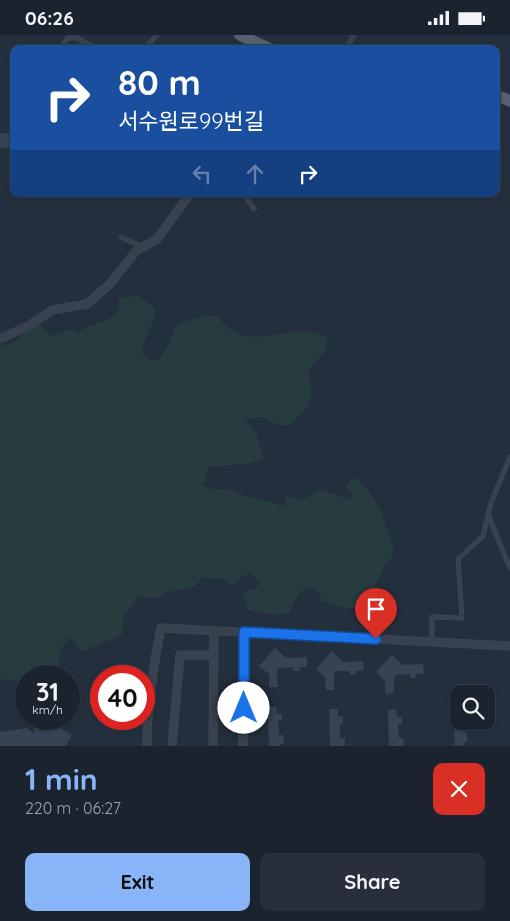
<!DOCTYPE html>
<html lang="en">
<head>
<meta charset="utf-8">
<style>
  :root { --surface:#1b232e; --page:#282f3a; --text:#f1f3f6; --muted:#a0a4aa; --line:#39404a; --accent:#8ab4f8 }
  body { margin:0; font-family:Quicksand,"Noto Sans KR",sans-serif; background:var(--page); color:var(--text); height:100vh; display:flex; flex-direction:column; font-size:19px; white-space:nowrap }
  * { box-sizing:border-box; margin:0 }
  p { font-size:16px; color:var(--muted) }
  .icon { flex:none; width:28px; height:28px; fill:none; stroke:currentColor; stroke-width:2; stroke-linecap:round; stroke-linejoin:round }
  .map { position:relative; height:711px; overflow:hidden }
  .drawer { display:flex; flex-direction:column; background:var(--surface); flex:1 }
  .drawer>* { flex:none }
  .hud { position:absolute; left:10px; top:10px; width:490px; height:152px; border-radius:10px; box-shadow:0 1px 4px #0004,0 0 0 1px var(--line); background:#1a4fa0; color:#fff; overflow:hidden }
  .fabs { position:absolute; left:450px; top:650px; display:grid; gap:10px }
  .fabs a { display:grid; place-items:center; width:45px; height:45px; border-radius:10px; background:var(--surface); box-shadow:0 1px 4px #0004,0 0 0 1px var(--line); font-size:25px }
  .speed { position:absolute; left:15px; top:630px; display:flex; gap:10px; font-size:25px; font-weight:700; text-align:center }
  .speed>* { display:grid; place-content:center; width:65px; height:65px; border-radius:50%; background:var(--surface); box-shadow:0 1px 4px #0004,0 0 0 1px var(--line); line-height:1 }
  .speed small { font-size:12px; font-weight:400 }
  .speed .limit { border:8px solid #d22; background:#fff; color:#111 }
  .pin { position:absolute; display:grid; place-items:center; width:42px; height:42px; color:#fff; margin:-51px -21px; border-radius:50% 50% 50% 0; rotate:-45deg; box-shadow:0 0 5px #0007 }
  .pin .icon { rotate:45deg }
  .me { position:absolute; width:55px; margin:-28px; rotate:0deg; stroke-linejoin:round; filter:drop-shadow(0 0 4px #0008) }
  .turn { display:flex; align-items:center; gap:18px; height:105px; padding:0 25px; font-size:22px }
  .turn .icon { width:65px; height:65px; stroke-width:2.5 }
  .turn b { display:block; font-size:35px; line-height:42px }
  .lanes { display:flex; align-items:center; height:48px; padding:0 25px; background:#0003; justify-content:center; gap:25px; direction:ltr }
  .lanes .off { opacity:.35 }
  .round { display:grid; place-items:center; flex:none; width:52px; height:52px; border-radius:10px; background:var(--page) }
  .headline { display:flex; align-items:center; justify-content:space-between; height:85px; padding:0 25px }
  h1 { font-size:30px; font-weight:700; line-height:38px; color:var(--accent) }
  .action { display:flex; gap:10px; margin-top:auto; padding:10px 25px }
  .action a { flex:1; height:58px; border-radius:10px; background:var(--accent); color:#111; font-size:20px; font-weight:700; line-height:58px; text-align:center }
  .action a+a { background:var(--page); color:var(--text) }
  .status { display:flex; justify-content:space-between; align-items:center; height:35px; padding:0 25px; background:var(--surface); direction:ltr }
  .status svg { height:14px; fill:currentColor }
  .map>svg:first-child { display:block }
  .green { fill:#263c3f }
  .building { fill:#364354 }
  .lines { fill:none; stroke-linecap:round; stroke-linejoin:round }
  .service-casing { stroke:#414a57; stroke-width:5 }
  .minor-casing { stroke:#414a57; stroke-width:9 }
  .tertiary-casing { stroke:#414a57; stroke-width:10 }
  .primary-casing { stroke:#414a57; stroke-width:12 }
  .service { stroke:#38414e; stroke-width:4 }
  .minor { stroke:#38414e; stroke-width:8 }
  .tertiary { stroke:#38414e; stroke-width:9 }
  .primary { stroke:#56606e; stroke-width:11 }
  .route-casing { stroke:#114b97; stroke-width:12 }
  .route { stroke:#1a73e8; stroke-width:9 }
</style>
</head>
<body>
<div class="status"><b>06:26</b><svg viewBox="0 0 49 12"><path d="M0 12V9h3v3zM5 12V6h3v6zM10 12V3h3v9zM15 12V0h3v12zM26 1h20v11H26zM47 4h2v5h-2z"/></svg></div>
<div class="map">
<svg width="510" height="711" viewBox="0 0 510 711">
  <rect width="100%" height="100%" fill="#242f3e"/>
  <path class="green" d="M 136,260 L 155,273 C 155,290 143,302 142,318 L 151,325 L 159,325 L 168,311 L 175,291 C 189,285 202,280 218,281 C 247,326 294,280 328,303 L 324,317 L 310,334 L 309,345 L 312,358 L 307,372 L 291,390 L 277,390 L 264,382 L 244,384 L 257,400 L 263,424 L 246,429 L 209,432 L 202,450 L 211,454 L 229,454 L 244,461 L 272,467 L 281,471 L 286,469 L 284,462 L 292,462 L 301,466 L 319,454 L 351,465 L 353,461 L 346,453 L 351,443 L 357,444 L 368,455 L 380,474 L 394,513 L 392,522 L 384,532 L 373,555 L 367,565 L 360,573 L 346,573 L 321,566 L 320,558 L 309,552 L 300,557 L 289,578 C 274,581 262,579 248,575 L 243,557 L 256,553 L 260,547 L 251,538 L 243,541 L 233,551 L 224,544 L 202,542 L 196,551 L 168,557 L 156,563 L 139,561 L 124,581 L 122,600 L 81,617 L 70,602 L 61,614 L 57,641 L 26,641 L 26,648 L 2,644 L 0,647 L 0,311 L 14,307 L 28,295 L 40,290 L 50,301 L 72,294 L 77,297 L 114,281 L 119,274 L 119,262 L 128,263 Z"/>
  <g class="building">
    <path d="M 14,103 L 14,112 L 0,113 L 0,104 Z"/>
    <path d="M 275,613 L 286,623 L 307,622 L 307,632 L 299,632 L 300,636 L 293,636 L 293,632 L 280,633 L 277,635 L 278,652 L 269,652 L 269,639 L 259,631 Z"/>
    <path d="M 332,616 L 343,627 L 363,626 L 364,635 L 356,636 L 356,639 L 350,640 L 349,636 L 337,636 L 334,639 L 334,655 L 326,655 L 325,642 L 316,634 Z"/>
    <path d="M 392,620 L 403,630 L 423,629 L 424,639 L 416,639 L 416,643 L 410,643 L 410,639 L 397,640 L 394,642 L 394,658 L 386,659 L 385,646 L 376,637 Z"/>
    <path d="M 459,661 L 459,686 L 463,686 L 463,697 L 467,697 L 467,707 L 463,707 L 463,711 L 455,711 L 452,662 Z"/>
    <path d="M 268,672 L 276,672 L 277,679 L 282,679 L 282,686 L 278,686 L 279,700 L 283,700 L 284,709 L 280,709 L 280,711 L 269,711 Z"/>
    <path d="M 329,674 L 338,674 L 338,682 L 343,681 L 343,689 L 340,689 L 340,703 L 345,703 L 345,711 L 330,711 Z"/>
    <path d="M 396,674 L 397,682 L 402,682 L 402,689 L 398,689 L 399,703 L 403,703 L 404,711 L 389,711 L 388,675 Z"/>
    <path d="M 32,684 L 54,684 L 55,690 L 72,700 L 66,711 L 0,711 L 0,697 L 27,693 L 34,699 Z"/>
  </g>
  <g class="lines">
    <g class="service-casing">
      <g id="service">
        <path d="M 59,14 L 68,3 L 77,3 L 97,14"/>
        <path d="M 144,14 L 157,0"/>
        <path d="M 346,14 L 354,0"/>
        <path d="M 0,101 L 14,101"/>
        <path d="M 244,159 L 254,174"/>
        <path d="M 121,202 L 140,211 L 143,209"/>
        <path d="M 489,482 L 510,533"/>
        <path d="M 432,607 L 432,582 L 462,583 L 458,524 L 483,501 L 491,468 L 510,422"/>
      </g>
    </g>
    <g class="minor-casing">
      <g id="minor">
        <path d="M 0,304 L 30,290 L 52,275 L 87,269 L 110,249 L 136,216 L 157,204 L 190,159"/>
        <path d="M 147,711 C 147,670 153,632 161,593 L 510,611"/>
        <path d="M 172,711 L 180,620 L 213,620"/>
        <path d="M 213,711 L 214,595"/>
      </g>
    </g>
    <g class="tertiary-casing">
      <path id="tertiary" d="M 243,711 L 244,597"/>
    </g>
    <g class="primary-casing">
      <g id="primary">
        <path d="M 240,0 L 270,14"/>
        <path d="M 496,60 L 510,66"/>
      </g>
    </g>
    <use href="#service" class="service"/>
    <use href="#minor" class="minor"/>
    <use href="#tertiary" class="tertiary"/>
    <use href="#primary" class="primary"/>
  </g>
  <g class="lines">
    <g class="route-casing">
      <path id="route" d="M 244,673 L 244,597 L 376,604"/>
    </g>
    <use href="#route" class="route"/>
  </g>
</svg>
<div class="fabs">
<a><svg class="icon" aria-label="search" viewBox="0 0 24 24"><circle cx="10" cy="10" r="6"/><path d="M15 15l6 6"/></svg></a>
</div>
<div class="speed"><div>31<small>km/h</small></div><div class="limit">40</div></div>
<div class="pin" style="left:376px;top:604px;background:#d93025"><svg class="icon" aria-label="arrive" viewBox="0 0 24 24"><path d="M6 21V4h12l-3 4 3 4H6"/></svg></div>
<svg class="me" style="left:244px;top:673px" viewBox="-20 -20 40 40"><circle r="19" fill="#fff"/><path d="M0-13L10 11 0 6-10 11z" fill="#1a73e8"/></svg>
<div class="hud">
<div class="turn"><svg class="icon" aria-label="right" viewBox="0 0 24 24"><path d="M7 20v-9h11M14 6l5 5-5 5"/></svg><div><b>80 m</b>서수원로99번길</div></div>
<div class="lanes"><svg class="icon off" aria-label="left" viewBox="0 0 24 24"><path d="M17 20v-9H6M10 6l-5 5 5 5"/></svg><svg class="icon off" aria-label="ahead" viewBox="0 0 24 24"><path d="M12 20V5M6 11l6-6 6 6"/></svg><svg class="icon" aria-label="right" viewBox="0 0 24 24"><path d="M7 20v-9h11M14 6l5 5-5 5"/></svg></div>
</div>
</div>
<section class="drawer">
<div class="headline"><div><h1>1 min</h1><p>220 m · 06:27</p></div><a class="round" style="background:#d93025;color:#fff"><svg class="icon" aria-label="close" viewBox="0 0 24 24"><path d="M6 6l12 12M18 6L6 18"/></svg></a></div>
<div class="action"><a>Exit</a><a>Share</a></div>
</section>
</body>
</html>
